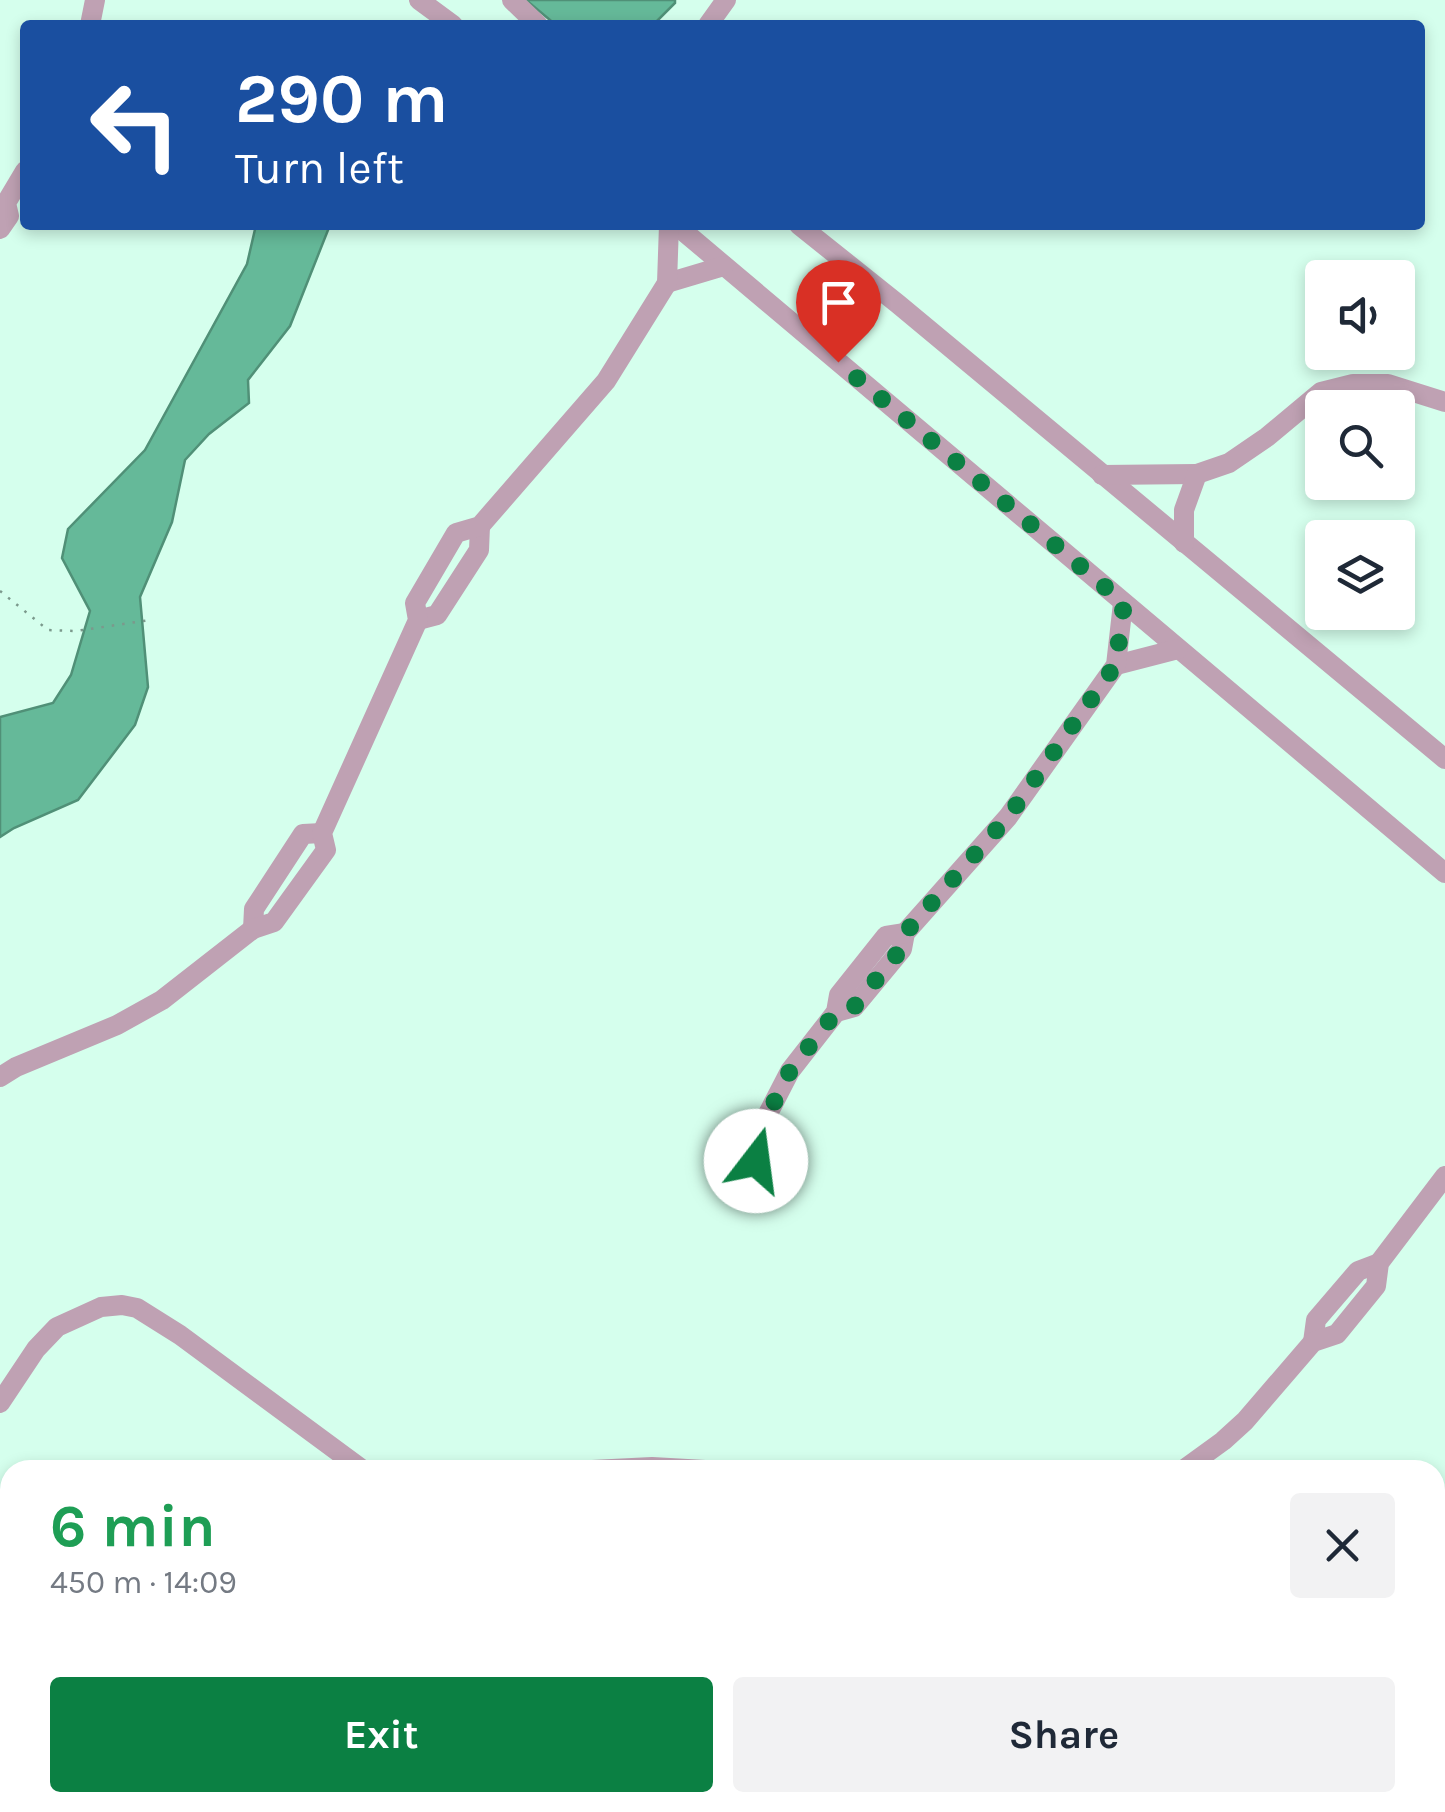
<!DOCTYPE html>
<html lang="en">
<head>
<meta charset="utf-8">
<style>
  :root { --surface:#fff; --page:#f2f2f3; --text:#1f2937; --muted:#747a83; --accent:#0b8043 }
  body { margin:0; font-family:Karla,sans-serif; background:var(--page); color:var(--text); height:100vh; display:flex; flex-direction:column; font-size:38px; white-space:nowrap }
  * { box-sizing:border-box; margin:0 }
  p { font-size:32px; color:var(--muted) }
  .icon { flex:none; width:55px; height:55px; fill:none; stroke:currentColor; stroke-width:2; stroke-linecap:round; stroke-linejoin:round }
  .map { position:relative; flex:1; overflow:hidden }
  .panel { position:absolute; left:0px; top:1460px; width:1445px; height:352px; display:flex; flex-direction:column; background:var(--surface); border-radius:30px 30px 0 0; box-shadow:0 5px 15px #0003 }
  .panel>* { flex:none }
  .banner { position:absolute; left:20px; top:20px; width:1405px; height:210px; border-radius:10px; box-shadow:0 5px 15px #0003; background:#1a4fa0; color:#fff; overflow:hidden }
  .tools { position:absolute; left:1305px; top:260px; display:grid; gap:20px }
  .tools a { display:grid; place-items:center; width:110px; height:110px; border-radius:10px; background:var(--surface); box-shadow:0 5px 15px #0003; font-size:50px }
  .pin { position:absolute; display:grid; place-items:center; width:85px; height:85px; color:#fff; margin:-102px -42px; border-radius:50% 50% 50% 0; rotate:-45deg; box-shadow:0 0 10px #0007 }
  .pin .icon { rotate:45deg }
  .me { position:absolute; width:110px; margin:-55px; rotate:15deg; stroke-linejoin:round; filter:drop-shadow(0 0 8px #0008) }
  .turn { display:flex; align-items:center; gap:35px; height:210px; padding:0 50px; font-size:45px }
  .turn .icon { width:130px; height:130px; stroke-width:2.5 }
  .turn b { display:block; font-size:70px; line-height:85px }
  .round { display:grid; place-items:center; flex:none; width:105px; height:105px; border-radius:10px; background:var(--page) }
  .summary { display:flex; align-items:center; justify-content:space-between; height:170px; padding:0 50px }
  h1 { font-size:60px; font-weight:700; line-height:75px; color:#1e9e55 }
  .action { display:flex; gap:20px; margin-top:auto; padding:20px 50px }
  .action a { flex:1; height:115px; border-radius:10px; background:var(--accent); color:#fff; font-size:40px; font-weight:700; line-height:115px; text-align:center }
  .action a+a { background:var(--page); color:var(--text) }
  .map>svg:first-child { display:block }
  .water { fill:#65b999; stroke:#509077; stroke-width:2.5 }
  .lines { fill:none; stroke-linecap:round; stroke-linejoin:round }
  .path { stroke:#7b998c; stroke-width:2.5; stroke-dasharray:2.5 8; stroke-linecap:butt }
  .minor { stroke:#bfa1b3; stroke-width:20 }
  .route { stroke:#0b8043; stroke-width:18; stroke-dasharray:0 32.4 }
</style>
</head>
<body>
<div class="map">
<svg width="1445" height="1812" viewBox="0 0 1445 1812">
  <rect width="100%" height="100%" fill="#d5ffed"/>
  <g class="water">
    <path d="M 526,0 L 675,0 L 675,3 L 653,25 L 556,25 Z"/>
    <path d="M 256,225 L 330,225 L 290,326 L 248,380 L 249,403 L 209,434 L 185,460 L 172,522 L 140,597 L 148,687 L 135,725 L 78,800 L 14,828 L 0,837 L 0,717 L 53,703 L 71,675 L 90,611 L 62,558 L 68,529 L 145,450 L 247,264 Z"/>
  </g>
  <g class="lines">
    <path class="path" d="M 0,591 L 48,630 L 76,631 L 150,620"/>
    <g class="minor">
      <path d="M 419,0 L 453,25"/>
      <path d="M 512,0 L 538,25"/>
      <path d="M 90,25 L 95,0"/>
      <path d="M 708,25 L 726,0"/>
      <path d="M 676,225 L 1445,873"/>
      <path d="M 799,225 L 898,304 L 1445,759"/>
      <path d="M 0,229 L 9,216 L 6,203 L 25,171"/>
      <path d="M 667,283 L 724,266"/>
      <path d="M 1102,475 L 1197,474"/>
      <path d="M 1184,543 L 1184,510 L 1197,474 L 1229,463 L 1267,437 L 1321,392 L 1353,384 L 1388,384 L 1445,402"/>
      <path d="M 418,620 L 437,615 L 479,550 L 480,526"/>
      <path d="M 1116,665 L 1178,649"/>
      <path d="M 253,929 L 254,909 L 303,834 L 322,833"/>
      <path d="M 836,1012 L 854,1007 L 902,949 L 905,933 L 1008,817 L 1116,665 L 1123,603"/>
      <path d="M 0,1077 L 16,1067 L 117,1025 L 162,1000 L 253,929 L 274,922 L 326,850 L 322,833 L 418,620 L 415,603 L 456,533 L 480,526 L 606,381 L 667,283 L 669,225"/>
      <path d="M 753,1143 C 756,1161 759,1184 745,1196 L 733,1195 L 724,1187 L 724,1177 L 737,1159 L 753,1143 L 790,1071 L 836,1012 L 839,995 L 886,936 L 905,933"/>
      <path d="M 1313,1342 L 1316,1320 L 1358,1271 L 1379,1263"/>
      <path d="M 0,1403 L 36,1349 L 57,1327 L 101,1307 L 122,1305 L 137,1308 L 180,1335 L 363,1470"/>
      <path d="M 592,1470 L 652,1467 L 705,1470"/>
      <path d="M 1183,1470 L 1223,1441 L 1245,1421 L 1313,1342 L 1337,1334 L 1376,1286 L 1379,1263 L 1445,1176"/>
      <path d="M 1435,1544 L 1445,1533"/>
      <path d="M 812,1802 L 825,1812"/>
      <path d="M 1117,1802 L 1131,1812"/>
      <path d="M 180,1812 L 190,1802"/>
      <path d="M 1040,1812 L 1047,1802"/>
    </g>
  </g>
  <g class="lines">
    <path class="route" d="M 756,1161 L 753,1144 L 790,1071 L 836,1012 L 854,1007 L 902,948 L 905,933 L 1008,817 L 1116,664 L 1124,603 L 838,362"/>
  </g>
</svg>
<div class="tools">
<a><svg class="icon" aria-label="sound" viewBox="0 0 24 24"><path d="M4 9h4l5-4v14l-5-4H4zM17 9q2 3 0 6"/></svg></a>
<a><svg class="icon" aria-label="search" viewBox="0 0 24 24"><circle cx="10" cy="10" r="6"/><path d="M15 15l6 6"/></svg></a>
<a><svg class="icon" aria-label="layers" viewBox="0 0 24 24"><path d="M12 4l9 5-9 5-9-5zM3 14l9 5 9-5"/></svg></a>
</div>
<div class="pin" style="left:838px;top:362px;background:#d93025"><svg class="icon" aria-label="arrive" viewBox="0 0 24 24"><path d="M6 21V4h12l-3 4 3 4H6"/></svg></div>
<svg class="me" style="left:756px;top:1161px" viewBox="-20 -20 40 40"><circle r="19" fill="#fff"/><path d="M0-13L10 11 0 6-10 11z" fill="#0b8043"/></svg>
<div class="banner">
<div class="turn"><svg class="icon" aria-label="left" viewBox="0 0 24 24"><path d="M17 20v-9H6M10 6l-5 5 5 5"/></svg><div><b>290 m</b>Turn left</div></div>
</div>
<section class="panel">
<div class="summary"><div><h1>6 min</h1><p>450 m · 14:09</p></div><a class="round"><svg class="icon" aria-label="close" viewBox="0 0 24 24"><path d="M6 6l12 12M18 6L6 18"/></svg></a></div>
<div class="action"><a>Exit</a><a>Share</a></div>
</section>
</div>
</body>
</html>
